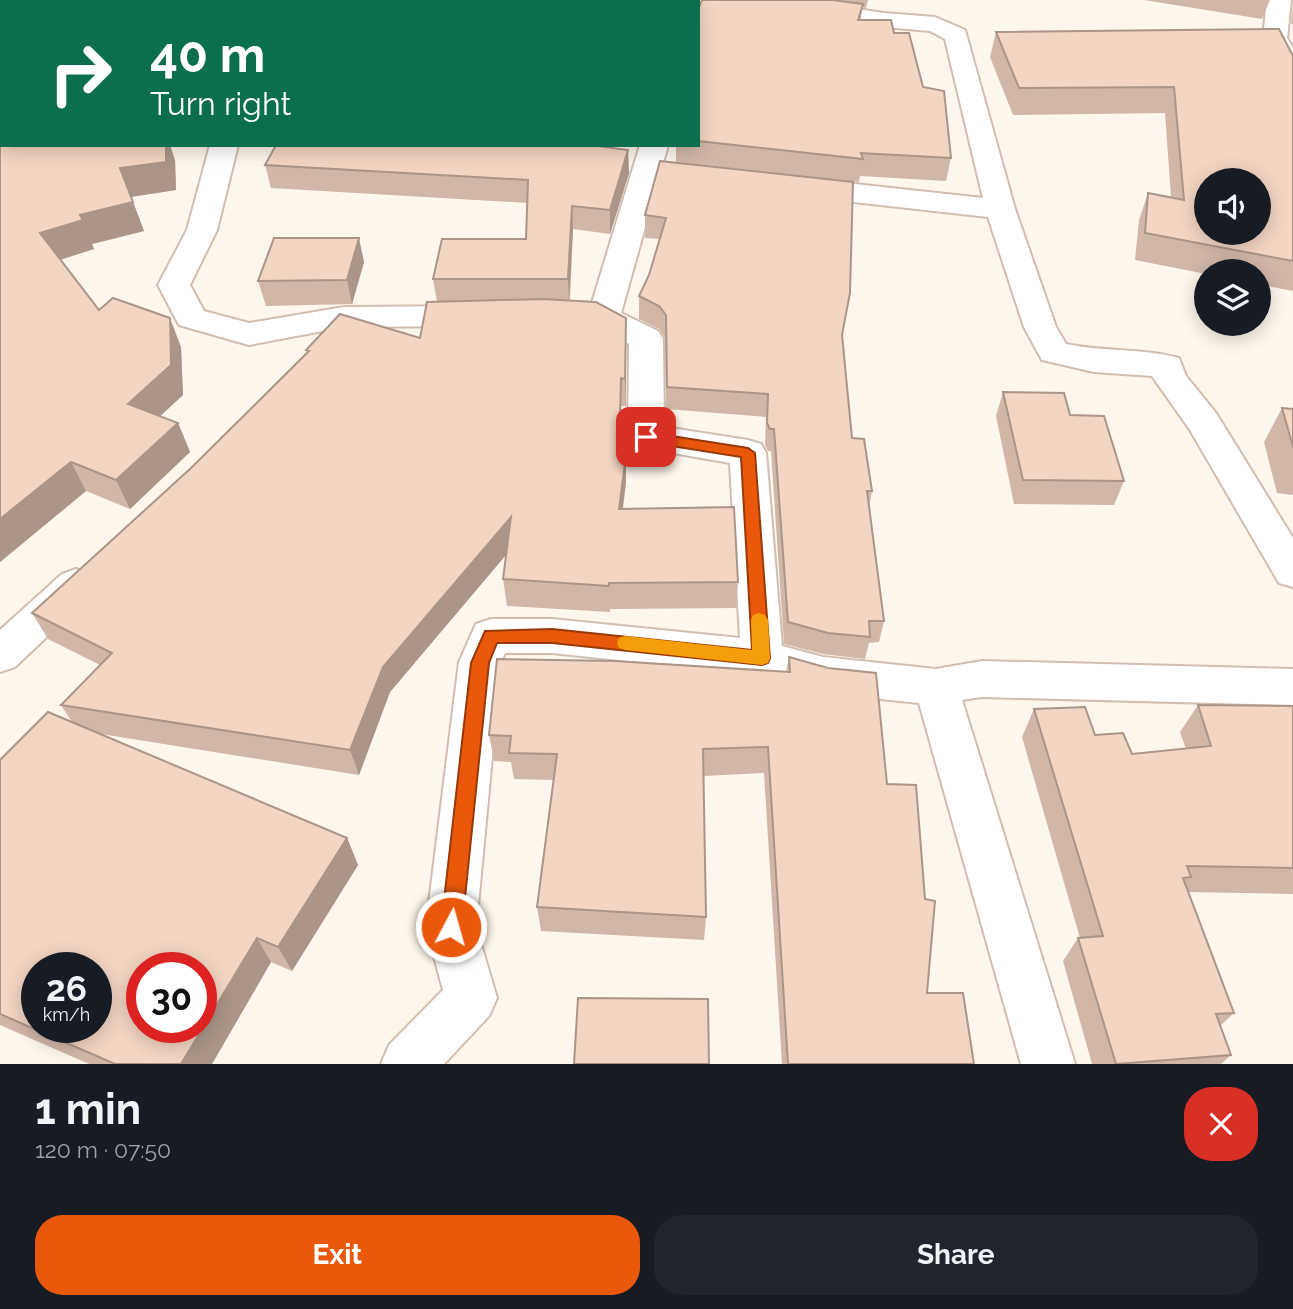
<!DOCTYPE html>
<html lang="en">
<head>
<meta charset="utf-8">
<style>
  :root { --surface:#171b24; --page:#20242c; --text:#f1f3f6; --muted:#9ea1a6; --accent:#ea580c }
  body { margin:0; font-family:Raleway,sans-serif; background:var(--page); color:var(--text); height:100vh; display:flex; flex-direction:column; font-size:26px; white-space:nowrap }
  * { box-sizing:border-box; margin:0 }
  p { font-size:23px; color:var(--muted) }
  .icon { flex:none; width:38px; height:38px; fill:none; stroke:currentColor; stroke-width:2; stroke-linecap:round; stroke-linejoin:round }
  .map { position:relative; height:1064px; overflow:hidden }
  .drawer { display:flex; flex-direction:column; background:var(--surface); flex:1 }
  .drawer>* { flex:none }
  .guide { position:absolute; left:0px; top:0px; width:700px; height:147px; box-shadow:0 4px 18px #0003; background:#0b6e4f; color:#fff; overflow:hidden }
  .controls { position:absolute; left:1194px; top:168px; display:grid; gap:14px }
  .controls a { display:grid; place-items:center; width:77px; height:77px; border-radius:50%; background:var(--surface); box-shadow:0 4px 18px #0003; font-size:35px }
  .speed { position:absolute; left:21px; top:952px; display:flex; gap:14px; font-size:35px; font-weight:700; text-align:center }
  .speed>* { display:grid; place-content:center; width:91px; height:91px; border-radius:50%; background:var(--surface); box-shadow:0 4px 18px #0003; line-height:1 }
  .speed small { font-size:18px; font-weight:400 }
  .speed .limit { border:10px solid #d22; background:#fff; color:#111 }
  .pin { position:absolute; display:grid; place-items:center; width:60px; height:60px; color:#fff; margin:-30px; border-radius:14px; box-shadow:0 4px 10px #0006 }
  .me { position:absolute; width:77px; margin:-38px; rotate:6deg; stroke-linejoin:round; filter:drop-shadow(0 0 5px #0008) }
  .turn { display:flex; align-items:center; gap:24px; height:147px; padding:0 35px; font-size:32px }
  .turn .icon { width:91px; height:91px; stroke-width:2.5 }
  .turn b { display:block; font-size:49px; line-height:60px }
  .round { display:grid; place-items:center; flex:none; width:74px; height:74px; border-radius:28px; background:var(--page) }
  .headline { display:flex; align-items:center; justify-content:space-between; height:119px; padding:0 35px }
  h1 { font-size:42px; font-weight:700; line-height:52px }
  .cta { display:flex; gap:14px; margin-top:auto; padding:14px 35px }
  .cta a { flex:1; height:80px; border-radius:28px; background:var(--accent); color:#fff; font-size:28px; font-weight:700; line-height:80px; text-align:center }
  .cta a+a { background:var(--page); color:var(--text) }
  .map>svg:first-child { display:block }
  .lines { fill:none; stroke-linecap:round; stroke-linejoin:round }
  .minor-casing { stroke:#d1beb0; stroke-width:4 }
  .minor { fill:#fff; fill-rule:evenodd }
  .wall { fill:#d1b7a8 }
  .shaded-wall { fill:#aa9588 }
  .building { fill:#f3d5c3; stroke:#aa9588; stroke-width:2; fill-rule:evenodd }
  .route { fill:#ea580c; stroke:#983908; stroke-width:2 }
  .slow { fill:#f59e0b }
</style>
</head>
<body>
<div class="map">
<svg width="1293" height="1064" viewBox="0 0 1293 1064">
  <rect width="100%" height="100%" fill="#fdf6ec"/>
  <g class="lines">
    <g class="minor-casing">
      <g id="minor">
        <path d="M 136,0 L 166,0 L 135,2 Z"/>
        <path d="M 296,0 L 320,0 L 295,2 Z"/>
        <path d="M 683,0 L 707,0 L 702,7 L 698,8 L 698,2 Z"/>
        <path d="M 735,0 L 796,0 L 884,13 L 935,17 L 965,30 L 1015,209 L 1056,327 L 1066,344 C 1103,352 1143,348 1179,358 L 1186,376 L 1216,413 L 1293,538 L 1293,587 L 1279,583 L 1190,430 L 1152,376 L 1094,372 L 1042,360 L 1024,327 L 988,217 L 800,196 L 790,193 L 786,187 L 790,181 L 800,178 L 983,198 L 945,39 L 930,31 L 884,27 L 747,7 L 739,5 Z"/>
        <path d="M 1267,0 L 1291,0 L 1287,38 L 1293,48 L 1293,78 L 1284,75 L 1263,38 Z"/>
        <path d="M 210,145 L 238,145 L 217,230 L 190,285 L 204,311 L 249,323 L 344,307 L 476,306 L 488,309 L 492,316 L 488,323 L 476,326 L 344,327 L 249,345 L 179,325 L 158,285 L 187,230 Z"/>
        <path d="M 640,145 L 668,145 L 621,313 L 658,331 L 663,339 L 664,427 L 748,440 L 761,444 L 766,453 L 782,646 L 823,657 L 936,669 L 982,661 L 1293,669 L 1293,705 L 982,697 L 962,700 L 1075,1064 L 1021,1064 L 919,703 L 823,693 L 762,675 L 552,653 L 505,653 L 501,662 L 476,927 L 497,998 L 489,1016 L 444,1064 L 381,1064 L 389,1045 L 443,990 L 426,927 L 459,662 L 476,624 L 491,619 L 552,619 L 740,638 L 730,463 L 633,446 L 628,437 L 629,344 L 598,327 L 550,322 L 545,315 L 550,308 L 561,305 L 591,306 Z"/>
        <path d="M 76,569 L 90,574 L 96,585 L 90,596 L 15,667 L 0,672 L 0,630 L 62,574 Z"/>
      </g>
    </g>
    <use href="#minor" class="minor"/>
  </g>
  <g class="wall">
    <path d="M 702,0 L 868,0 L 866,8 L 862,7 L 861,20 L 894,33 L 923,87 L 951,158 L 946,181 L 860,176 L 859,182 L 676,162 L 676,145 L 698,145 L 698,10 Z"/>
    <path d="M 1144,0 L 1270,0 L 1262,19 Z"/>
    <path d="M 1293,6 L 1293,24 L 1291,24 Z"/>
    <path d="M 996,32 L 1293,56 L 1293,291 L 1258,284 L 1258,271 L 1206,271 L 1206,274 L 1135,260 L 1139,220 L 1148,193 L 1171,197 L 1165,113 L 1013,115 L 990,57 Z"/>
    <path d="M 0,143 L 175,160 L 176,190 L 131,197 L 144,231 L 92,244 L 94,249 L 60,260 L 99,310 L 181,347 L 183,395 L 159,416 L 178,423 L 190,452 L 130,509 L 86,491 L 0,562 Z"/>
    <path d="M 628,150 L 629,173 L 610,234 L 573,229 L 570,301 L 626,318 L 626,406 L 621,406 L 620,455 L 626,482 L 623,509 L 738,582 L 736,608 L 610,609 L 610,612 L 507,606 L 503,579 L 507,554 L 390,692 L 359,775 L 101,734 L 347,838 L 358,865 L 292,971 L 271,962 L 212,1064 L 89,1064 L 0,1025 L 0,760 L 72,722 L 61,705 L 100,665 L 48,639 L 32,613 L 191,468 L 307,353 L 306,350 L 420,338 L 437,302 L 433,279 L 526,239 L 528,203 L 271,188 L 265,165 Z"/>
    <path d="M 660,161 L 843,337 L 852,438 L 872,491 L 869,507 L 884,621 L 879,642 L 869,643 L 865,659 L 823,654 L 784,644 L 771,451 L 768,451 L 765,445 L 766,417 L 666,409 L 665,338 L 659,329 L 639,319 L 639,296 L 649,275 L 660,239 L 645,238 L 645,215 Z"/>
    <path d="M 364,262 L 352,304 L 266,306 L 258,281 Z"/>
    <path d="M 1003,392 L 1070,415 L 1124,481 L 1114,505 L 1014,504 L 996,416 Z"/>
    <path d="M 1282,408 L 1293,409 L 1293,495 L 1277,493 L 1264,442 Z"/>
    <path d="M 789,657 L 887,784 L 927,993 L 974,1064 L 782,1064 L 764,773 L 703,776 L 706,917 L 704,940 L 541,931 L 537,907 L 554,780 L 514,779 L 511,762 L 494,761 L 489,735 L 786,672 Z"/>
    <path d="M 1198,705 L 1293,706 L 1293,894 L 1188,892 L 1234,1013 L 1220,1026 L 1231,1055 L 1221,1064 L 1092,1064 L 1063,961 L 1078,938 L 1080,938 L 1022,737 L 1034,709 L 1095,735 L 1132,754 L 1186,749 L 1180,732 Z"/>
  </g>
  <g class="shaded-wall">
    <path d="M 609,0 L 619,0 L 619,2 L 608,2 Z"/>
    <rect x="0" y="34" width="2" height="25"/>
    <path d="M 166,145 L 170,145 L 175,160 L 176,190 L 130,197 L 120,168 Z"/>
    <path d="M 628,150 L 629,173 L 610,234 L 610,210 Z"/>
    <path d="M 133,202 L 144,231 L 92,244 L 94,249 L 53,262 L 40,233 L 80,215 Z"/>
    <path d="M 572,206 L 573,229 L 569,302 L 568,279 Z"/>
    <path d="M 359,238 L 364,262 L 352,304 L 347,280 Z"/>
    <path d="M 170,318 L 181,347 L 183,395 L 141,434 L 128,404 Z"/>
    <path d="M 626,318 L 626,406 L 625,379 Z"/>
    <path d="M 621,378 L 621,406 L 619,482 L 619,454 Z"/>
    <path d="M 178,423 L 190,452 L 130,509 L 116,480 Z"/>
    <path d="M 626,455 L 626,482 L 619,536 L 619,509 Z"/>
    <path d="M 71,462 L 86,491 L 0,562 L 0,519 Z"/>
    <path d="M 511,517 L 515,544 L 390,692 L 359,775 L 350,750 L 383,667 Z"/>
    <path d="M 347,838 L 358,865 L 292,971 L 278,947 Z"/>
    <path d="M 257,938 L 271,962 L 212,1064 L 181,1064 Z"/>
  </g>
  <g class="building">
    <path d="M 0,0 L 132,0 L 134,2 L 2,2 L 2,34 L 0,34 Z"/>
    <path d="M 491,0 L 609,0 L 608,2 L 491,2 Z"/>
    <path d="M 702,0 L 832,0 L 863,4 L 858,20 L 891,20 L 894,33 L 909,33 L 923,87 L 944,91 L 951,158 L 861,153 L 863,159 L 698,141 L 698,10 Z"/>
    <path d="M 1279,29 L 1293,56 L 1293,261 L 1145,233 L 1148,193 L 1184,200 L 1174,87 L 1019,88 L 996,32 ZM 1206,180 L 1258,180 L 1258,233 L 1206,233 Z"/>
    <path d="M 2,142 L 2,145 L 166,145 L 166,162 L 120,168 L 133,202 L 80,215 L 83,220 L 40,233 L 99,310 L 113,298 L 170,318 L 171,365 L 128,404 L 178,423 L 116,480 L 71,462 L 0,519 L 0,143 Z"/>
    <path d="M 276,145 L 590,145 L 628,150 L 610,210 L 572,206 L 568,279 L 433,279 L 442,239 L 526,239 L 528,180 L 265,165 Z"/>
    <path d="M 660,161 L 853,182 L 850,293 L 842,335 L 852,438 L 864,439 L 872,491 L 867,491 L 884,621 L 869,621 L 870,637 L 828,633 L 788,622 L 774,429 L 770,429 L 767,423 L 768,394 L 667,387 L 666,315 L 659,306 L 639,296 L 649,275 L 666,218 L 645,215 Z"/>
    <path d="M 274,238 L 359,238 L 347,280 L 258,281 Z"/>
    <path d="M 542,299 L 596,302 L 626,318 L 625,379 L 621,378 L 619,454 L 626,455 L 619,509 L 734,507 L 738,582 L 609,583 L 609,586 L 503,579 L 511,517 L 383,667 L 350,750 L 61,705 L 112,653 L 32,613 L 191,468 L 309,351 L 306,350 L 340,314 L 420,338 L 427,302 Z"/>
    <path d="M 1003,392 L 1064,393 L 1070,415 L 1104,416 L 1124,481 L 1023,480 Z"/>
    <path d="M 1282,408 L 1293,409 L 1293,447 Z"/>
    <path d="M 789,657 L 828,668 L 876,673 L 887,784 L 916,785 L 925,899 L 935,901 L 927,993 L 963,993 L 974,1064 L 788,1064 L 768,747 L 703,749 L 706,917 L 537,907 L 557,754 L 509,753 L 511,736 L 489,735 L 497,659 L 614,661 L 790,672 Z"/>
    <path d="M 1198,705 L 1293,706 L 1293,868 L 1187,866 L 1191,877 L 1183,878 L 1234,1013 L 1216,1014 L 1231,1055 L 1116,1064 L 1078,938 L 1103,936 L 1034,709 L 1085,707 L 1095,735 L 1123,733 L 1132,754 L 1211,746 Z"/>
    <path d="M 48,712 L 347,838 L 278,947 L 257,938 L 181,1064 L 115,1064 L 0,1014 L 0,760 ZM 37,968 L 96,968 L 96,1027 L 37,1027 ZM 142,968 L 201,968 L 201,1027 L 142,1027 Z"/>
    <path d="M 578,998 L 708,999 L 709,1064 L 574,1064 Z"/>
  </g>
  <path class="route" d="M 646,432 L 748,448 L 755,453 L 770,658 L 768,663 L 762,665 L 552,643 L 497,643 L 489,663 L 462,927 L 459,934 L 451,937 L 444,934 L 441,927 L 471,663 L 485,631 L 552,629 L 752,650 L 741,457 L 641,441 L 639,437 L 641,433 Z"/>
  <path class="slow" d="M 759,613 L 765,615 L 768,620 L 770,658 L 768,663 L 762,665 L 625,650 L 619,648 L 617,643 L 619,638 L 625,636 L 752,650 L 751,620 L 753,615 Z"/>
</svg>
<div class="controls">
<a><svg class="icon" aria-label="sound" viewBox="0 0 24 24"><path d="M4 9h4l5-4v14l-5-4H4zM17 9q2 3 0 6"/></svg></a>
<a><svg class="icon" aria-label="layers" viewBox="0 0 24 24"><path d="M12 4l9 5-9 5-9-5zM3 14l9 5 9-5"/></svg></a>
</div>
<div class="speed"><div>26<small>km/h</small></div><div class="limit">30</div></div>
<div class="pin" style="left:646px;top:437px;background:#d93025"><svg class="icon" aria-label="arrive" viewBox="0 0 24 24"><path d="M6 21V4h12l-3 4 3 4H6"/></svg></div>
<svg class="me" style="left:451px;top:927px" viewBox="-20 -20 40 40"><circle r="17" fill="#ea580c" stroke="#fff" stroke-width="3"/><path d="M0-11L8 9 0 5-8 9z" fill="#fff"/></svg>
<div class="guide">
<div class="turn"><svg class="icon" aria-label="right" viewBox="0 0 24 24"><path d="M7 20v-9h11M14 6l5 5-5 5"/></svg><div><b>40 m</b>Turn right</div></div>
</div>
</div>
<section class="drawer">
<div class="headline"><div><h1>1 min</h1><p>120 m · 07:50</p></div><a class="round" style="background:#d93025;color:#fff"><svg class="icon" aria-label="close" viewBox="0 0 24 24"><path d="M6 6l12 12M18 6L6 18"/></svg></a></div>
<div class="cta"><a>Exit</a><a>Share</a></div>
</section>
</body>
</html>
